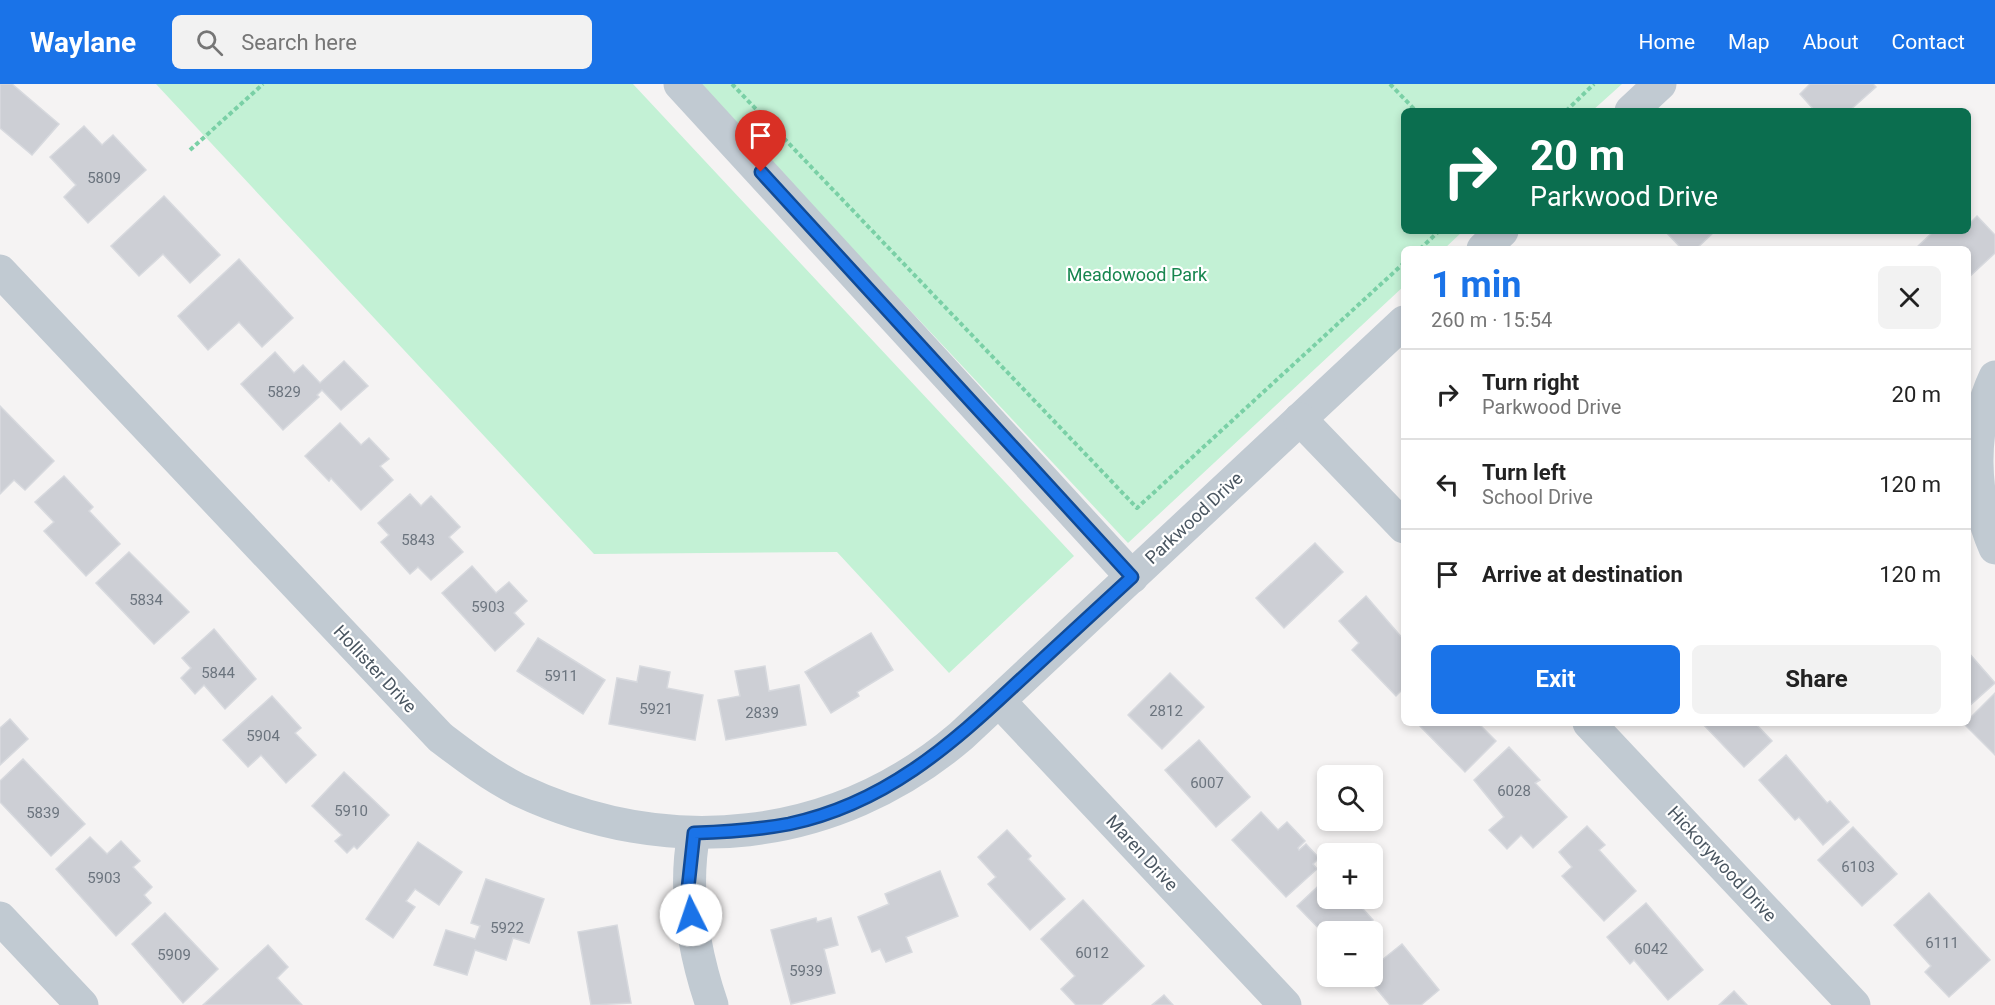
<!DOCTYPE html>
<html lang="en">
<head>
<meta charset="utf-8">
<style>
  :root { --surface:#fff; --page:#f2f2f2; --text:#222; --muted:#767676; --line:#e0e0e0; --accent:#1a73e8 }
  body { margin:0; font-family:Roboto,sans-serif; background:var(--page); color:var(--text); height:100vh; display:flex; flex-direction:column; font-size:22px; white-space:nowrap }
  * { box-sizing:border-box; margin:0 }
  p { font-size:20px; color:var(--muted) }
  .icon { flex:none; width:33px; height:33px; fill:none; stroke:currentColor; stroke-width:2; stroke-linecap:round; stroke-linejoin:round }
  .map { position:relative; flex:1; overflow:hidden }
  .side { position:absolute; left:1401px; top:162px; width:570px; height:480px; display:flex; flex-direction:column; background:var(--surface); border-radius:9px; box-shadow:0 3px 9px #0003 }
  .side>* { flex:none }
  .hud { position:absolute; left:1401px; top:24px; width:570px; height:126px; border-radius:9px; box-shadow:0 3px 9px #0003; background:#0b6e4f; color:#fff; overflow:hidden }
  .buttons { position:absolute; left:1317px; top:681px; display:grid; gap:12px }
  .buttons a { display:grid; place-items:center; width:66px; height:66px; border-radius:9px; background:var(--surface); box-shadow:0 3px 9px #0003; font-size:30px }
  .pin { position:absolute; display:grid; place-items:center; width:51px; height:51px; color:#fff; margin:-62px -26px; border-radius:50% 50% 50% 0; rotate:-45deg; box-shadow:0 0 6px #0007 }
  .pin .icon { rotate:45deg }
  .me { position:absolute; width:66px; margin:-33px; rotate:356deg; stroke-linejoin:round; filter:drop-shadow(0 0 4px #0008) }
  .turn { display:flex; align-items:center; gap:21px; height:126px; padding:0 30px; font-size:27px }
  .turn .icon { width:78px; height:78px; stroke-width:2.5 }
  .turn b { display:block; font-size:42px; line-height:51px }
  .round { display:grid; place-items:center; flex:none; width:63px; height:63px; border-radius:9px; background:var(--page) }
  .headline { display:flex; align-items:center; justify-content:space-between; height:102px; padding:0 30px }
  h1 { font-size:36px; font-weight:700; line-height:45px; color:var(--accent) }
  .button { display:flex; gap:12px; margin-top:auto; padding:12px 30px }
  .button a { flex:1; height:69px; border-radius:9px; background:var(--accent); color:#fff; font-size:24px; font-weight:700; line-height:69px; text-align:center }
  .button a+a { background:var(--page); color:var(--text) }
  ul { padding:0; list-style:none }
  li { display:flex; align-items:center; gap:18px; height:90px; padding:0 30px; border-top:2px solid var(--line) }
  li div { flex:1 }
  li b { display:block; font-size:22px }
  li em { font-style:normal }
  header { display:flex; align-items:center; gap:36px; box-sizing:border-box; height:84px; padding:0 30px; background:var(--accent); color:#fff }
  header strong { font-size:28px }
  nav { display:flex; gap:33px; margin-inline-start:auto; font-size:21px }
  .search { width:420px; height:54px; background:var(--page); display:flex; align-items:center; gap:15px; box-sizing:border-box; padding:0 21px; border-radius:9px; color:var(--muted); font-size:22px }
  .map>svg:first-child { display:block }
  .green { fill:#c3f1d5 }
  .building { fill:#cdcfd5; stroke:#d7d9de; stroke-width:1.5 }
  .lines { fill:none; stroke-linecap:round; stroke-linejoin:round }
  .path { stroke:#7ad0a6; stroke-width:4; stroke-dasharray:4.5 3; stroke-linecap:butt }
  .street { stroke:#c1cad2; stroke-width:33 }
  .route-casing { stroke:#114b97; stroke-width:15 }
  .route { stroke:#1a73e8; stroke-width:10 }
  .labels { text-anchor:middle; stroke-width:4.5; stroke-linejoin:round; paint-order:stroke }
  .number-label { font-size:15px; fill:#6b747e }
  .park-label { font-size:18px; fill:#17864f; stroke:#fff }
  .street-label { font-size:18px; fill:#4a5661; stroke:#fff }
</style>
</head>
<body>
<header>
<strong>Waylane</strong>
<div class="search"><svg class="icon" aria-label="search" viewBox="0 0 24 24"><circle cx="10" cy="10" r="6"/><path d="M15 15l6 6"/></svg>Search here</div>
<nav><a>Home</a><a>Map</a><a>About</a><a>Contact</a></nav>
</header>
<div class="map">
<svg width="1995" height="921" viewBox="0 0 1995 921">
  <rect width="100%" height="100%" fill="#f5f3f3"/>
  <g class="green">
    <path d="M 156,0 L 633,0 L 1074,472 L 949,589 L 837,468 L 594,470 Z"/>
    <path d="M 698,0 L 1622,0 L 1592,27 L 1404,27 L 1404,147 L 1463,147 L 1444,165 L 1404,165 L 1404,202 L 1128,459 Z"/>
  </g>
  <g class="building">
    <path d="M 0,0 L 12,0 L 59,40 L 32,71 L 0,44 Z"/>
    <path d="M 1810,0 L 1873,0 L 1876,3 L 1849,27 L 1815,27 L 1800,10 Z"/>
    <path d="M 84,42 L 102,61 L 113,51 L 146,86 L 88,139 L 64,113 L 76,101 L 50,73 Z"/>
    <path d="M 164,112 L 220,171 L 190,199 L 163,170 L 139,192 L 111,162 Z"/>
    <path d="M 1977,132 L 1995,151 L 1995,169 L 1968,194 L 1968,165 L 1915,165 L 1934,147 L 1968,147 L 1968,141 Z"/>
    <path d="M 1665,147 L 1715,147 L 1696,165 L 1682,165 Z"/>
    <path d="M 239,175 L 293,234 L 262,263 L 239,238 L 208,266 L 178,232 Z"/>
    <path d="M 275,268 L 294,289 L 303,281 L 320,299 L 344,277 L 368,302 L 341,326 L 322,306 L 317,311 L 319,313 L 283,346 L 241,300 Z"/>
    <path d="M 0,322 L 54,377 L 25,406 L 14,396 L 0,410 Z"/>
    <path d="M 340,339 L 361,361 L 369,354 L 389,375 L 380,382 L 393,396 L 361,426 L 331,394 L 329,397 L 305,372 Z"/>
    <path d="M 64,392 L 93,423 L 89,427 L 120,460 L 86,492 L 44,447 L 54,438 L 35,418 Z"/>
    <path d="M 410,410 L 421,422 L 431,412 L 460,443 L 449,453 L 463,468 L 431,496 L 418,483 L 410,490 L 381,458 L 389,451 L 378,439 Z"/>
    <path d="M 1315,459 L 1343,488 L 1284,544 L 1256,514 Z"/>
    <path d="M 129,468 L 189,528 L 154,560 L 96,499 Z"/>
    <path d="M 472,482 L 496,509 L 509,498 L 527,517 L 514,529 L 524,540 L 495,567 L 442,509 Z"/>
    <path d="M 1366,512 L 1404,556 L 1404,604 L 1396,612 L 1352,566 L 1359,559 L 1339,537 Z"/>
    <path d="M 214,545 L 256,595 L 225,625 L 204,601 L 195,610 L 181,594 L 191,584 L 182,574 Z"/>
    <path d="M 871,549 L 893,586 L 857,608 L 859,612 L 831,629 L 805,588 Z"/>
    <path d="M 538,554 L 605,596 L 583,630 L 517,587 Z"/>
    <path d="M 1968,568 L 1995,599 L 1968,623 Z"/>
    <path d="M 640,582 L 670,588 L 667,604 L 703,611 L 695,656 L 609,640 L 617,594 L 637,598 Z"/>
    <path d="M 765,582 L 769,607 L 799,601 L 806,641 L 726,656 L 718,616 L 740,612 L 735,587 Z"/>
    <path d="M 1170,589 L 1204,623 L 1162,665 L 1128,631 Z"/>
    <path d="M 1995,609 L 1995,671 L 1964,640 L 1968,639 L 1968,636 Z"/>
    <path d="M 272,612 L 301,644 L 295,649 L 316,671 L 286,699 L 261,671 L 248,683 L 223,656 Z"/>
    <path d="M 10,635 L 28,655 L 0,681 L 0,644 Z"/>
    <path d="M 1424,639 L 1478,639 L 1496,657 L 1465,688 L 1420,642 Z"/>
    <path d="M 1702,639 L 1755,639 L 1772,657 L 1744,683 Z"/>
    <path d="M 1199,656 L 1250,713 L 1216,743 L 1165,686 Z"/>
    <path d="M 1509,663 L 1540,696 L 1535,699 L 1567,733 L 1533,764 L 1521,751 L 1507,765 L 1489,746 L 1504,733 L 1474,696 Z"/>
    <path d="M 1786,671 L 1827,719 L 1830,717 L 1849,738 L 1823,761 L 1799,733 L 1795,736 L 1759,696 Z"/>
    <path d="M 23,675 L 85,740 L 51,772 L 0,718 L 0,697 Z"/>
    <path d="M 344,688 L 389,731 L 357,765 L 354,762 L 347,769 L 335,757 L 342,751 L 312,722 Z"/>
    <path d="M 1261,728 L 1278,746 L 1287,738 L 1305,757 L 1298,764 L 1299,766 L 1306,760 L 1319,774 L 1313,780 L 1317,785 L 1286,813 L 1232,756 Z"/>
    <path d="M 1587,742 L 1605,761 L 1599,766 L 1636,807 L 1604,837 L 1562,792 L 1572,783 L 1559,768 Z"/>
    <path d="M 1853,743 L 1897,790 L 1862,822 L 1818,776 Z"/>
    <path d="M 1007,746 L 1031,772 L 1028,775 L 1065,815 L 1030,846 L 988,800 L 996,793 L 978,773 Z"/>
    <path d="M 90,753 L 107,770 L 121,757 L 140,777 L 133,783 L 152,803 L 144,811 L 151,819 L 116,852 L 56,785 Z"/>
    <path d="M 418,758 L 462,788 L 439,821 L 415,805 L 406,817 L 415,823 L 393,854 L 366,835 Z"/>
    <path d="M 940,787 L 958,832 L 906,853 L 912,868 L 886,878 L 880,865 L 872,868 L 858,833 L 889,820 L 885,810 Z"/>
    <path d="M 1328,793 L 1328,814 L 1353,814 L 1373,836 L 1361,848 L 1328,848 L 1328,854 L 1297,822 Z"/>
    <path d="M 486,795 L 544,815 L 529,859 L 513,854 L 506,876 L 475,866 L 467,891 L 434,881 L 446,846 L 475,855 L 480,842 L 471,839 Z"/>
    <path d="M 1929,809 L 1990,876 L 1949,913 L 1925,888 L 1931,882 L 1894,841 Z"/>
    <path d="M 1083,816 L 1144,882 L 1101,921 L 1076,921 L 1061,905 L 1075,892 L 1041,855 Z"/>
    <path d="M 1646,819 L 1703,886 L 1668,916 L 1634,876 L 1630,880 L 1607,853 Z"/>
    <path d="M 165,829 L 218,885 L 183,919 L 132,860 Z"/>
    <path d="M 816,834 L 817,838 L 831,834 L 838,861 L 824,865 L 835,909 L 791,920 L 771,846 Z"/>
    <path d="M 617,841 L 631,919 L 591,921 L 578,848 Z"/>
    <path d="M 1402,860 L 1439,906 L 1421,921 L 1390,921 L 1366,892 L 1372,892 L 1372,884 Z"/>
    <path d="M 268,861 L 288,883 L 277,894 L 302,921 L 203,921 Z"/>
    <path d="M 1734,907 L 1747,921 L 1719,921 Z"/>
    <path d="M 1164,911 L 1173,921 L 1152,921 Z"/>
  </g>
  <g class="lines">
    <g class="path">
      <path d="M 732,0 L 1137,424 L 1404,179"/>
      <path d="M 1390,0 L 1416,27"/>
      <path d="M 1566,27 L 1594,0"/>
      <path d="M 190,66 L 263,0"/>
      <path d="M 1420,165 L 1439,147"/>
    </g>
    <g class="street">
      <path d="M 680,0 L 1132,493"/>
      <path d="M 1631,27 L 1660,0"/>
      <path d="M 1483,165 L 1502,147"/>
      <path d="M 0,187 L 440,653 C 465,672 491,692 519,706 C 668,776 834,760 961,652 L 1404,238"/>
      <path d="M 1995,293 C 1970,346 1972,411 1995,464"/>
      <path d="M 1300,335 L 1404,443"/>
      <path d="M 999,617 L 1285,921"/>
      <path d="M 1589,639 L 1854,921"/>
      <path d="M 694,749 C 683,807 693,865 712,921"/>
      <path d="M 0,834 L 82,921"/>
    </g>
  </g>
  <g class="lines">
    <g class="route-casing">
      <path id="route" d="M 691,831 L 688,804 L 694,749 C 726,748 757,746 789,740 C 884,720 950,662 1018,598 C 1056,563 1094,528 1132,493 L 761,88"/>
    </g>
    <use href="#route" class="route"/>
  </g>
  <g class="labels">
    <g class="number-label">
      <text x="104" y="99">5809</text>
      <text x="284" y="313">5829</text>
      <text x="418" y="461">5843</text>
      <text x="146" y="521">5834</text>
      <text x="488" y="528">5903</text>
      <text x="218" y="594">5844</text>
      <text x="561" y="597">5911</text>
      <text x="656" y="630">5921</text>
      <text x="1166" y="632">2812</text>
      <text x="762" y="634">2839</text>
      <text x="263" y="657">5904</text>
      <text x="1207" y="704">6007</text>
      <text x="1514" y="712">6028</text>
      <text x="351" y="732">5910</text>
      <text x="43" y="734">5839</text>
      <text x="1858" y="788">6103</text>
      <text x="104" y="799">5903</text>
      <text x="507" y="849">5922</text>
      <text x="1942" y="864">6111</text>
      <text x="1651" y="870">6042</text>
      <text x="1092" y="874">6012</text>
      <text x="174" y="876">5909</text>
      <text x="806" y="892">5939</text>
    </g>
    <g class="park-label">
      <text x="1137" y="197">Meadowood Park</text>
    </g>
    <g class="street-label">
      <text transform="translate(1194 434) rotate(-43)" y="6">Parkwood Drive</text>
      <text transform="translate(375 585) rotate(47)" y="6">Hollister Drive</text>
      <text transform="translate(1142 769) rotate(47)" y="6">Maren Drive</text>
      <text transform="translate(1722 780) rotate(47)" y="6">Hickorywood Drive</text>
    </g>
  </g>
</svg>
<div class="buttons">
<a><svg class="icon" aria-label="search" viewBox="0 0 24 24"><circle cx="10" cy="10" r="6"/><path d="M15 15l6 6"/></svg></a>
<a>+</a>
<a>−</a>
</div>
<div class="pin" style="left:761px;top:88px;background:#d93025"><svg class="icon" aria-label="arrive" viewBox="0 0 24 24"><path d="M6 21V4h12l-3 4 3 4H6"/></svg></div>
<svg class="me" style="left:691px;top:831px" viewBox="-20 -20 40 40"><circle r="19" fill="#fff"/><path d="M0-13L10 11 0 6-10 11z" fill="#1a73e8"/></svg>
<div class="hud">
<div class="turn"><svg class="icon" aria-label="right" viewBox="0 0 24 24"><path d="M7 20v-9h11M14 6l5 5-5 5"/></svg><div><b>20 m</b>Parkwood Drive</div></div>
</div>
<section class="side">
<div class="headline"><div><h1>1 min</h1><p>260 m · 15:54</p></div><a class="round"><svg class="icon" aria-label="close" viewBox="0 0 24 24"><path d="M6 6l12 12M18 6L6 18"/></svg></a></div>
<ul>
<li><svg class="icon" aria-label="right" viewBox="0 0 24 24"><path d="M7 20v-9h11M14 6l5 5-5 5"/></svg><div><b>Turn right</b><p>Parkwood Drive</p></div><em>20 m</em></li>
<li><svg class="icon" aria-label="left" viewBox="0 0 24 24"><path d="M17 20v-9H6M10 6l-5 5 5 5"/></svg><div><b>Turn left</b><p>School Drive</p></div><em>120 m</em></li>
<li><svg class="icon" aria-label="arrive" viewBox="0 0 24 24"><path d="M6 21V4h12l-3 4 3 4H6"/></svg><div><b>Arrive at destination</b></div><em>120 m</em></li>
</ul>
<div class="button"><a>Exit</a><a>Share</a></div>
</section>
</div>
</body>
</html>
